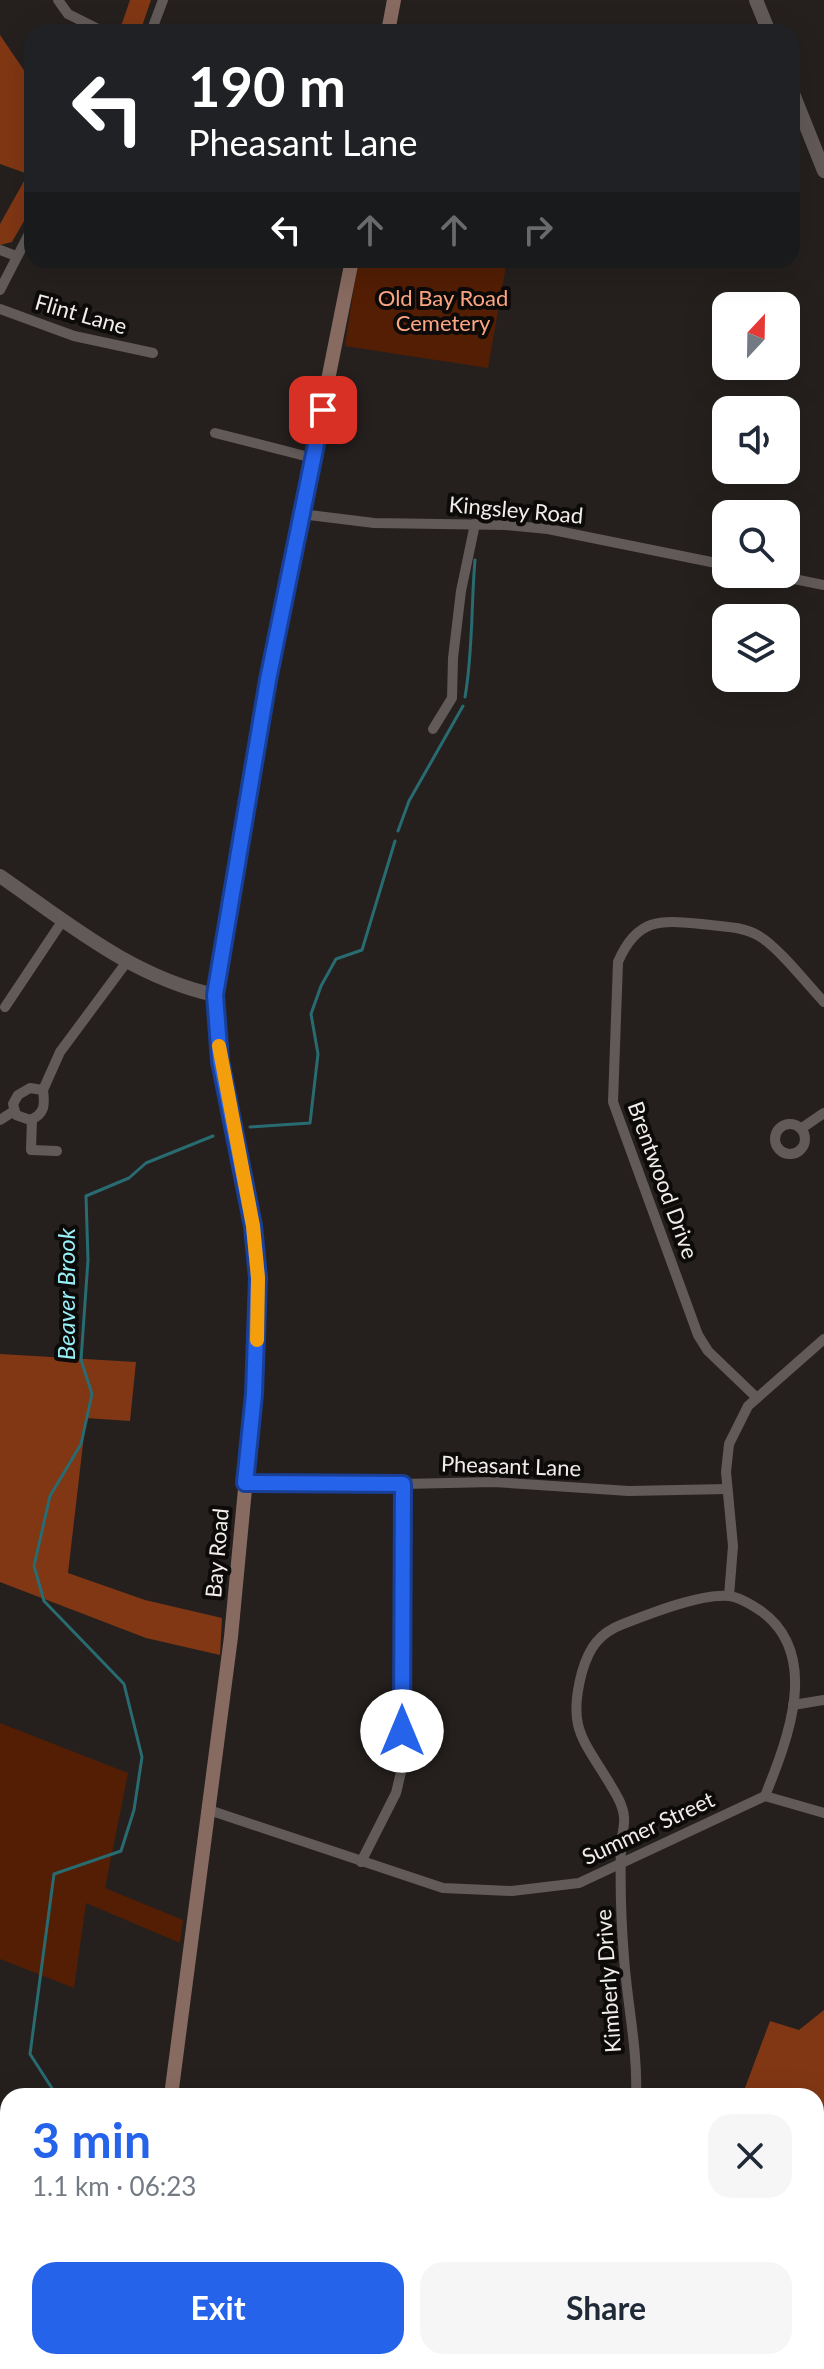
<!DOCTYPE html>
<html lang="en">
<head>
<meta charset="utf-8">
<style>
  :root { --surface:#fff; --page:#f6f6f7; --text:#1f2937; --muted:#747a83; --accent:#2563eb }
  body { margin:0; font-family:Lato,sans-serif; background:var(--page); color:var(--text); height:100vh; display:flex; flex-direction:column; font-size:30px; white-space:nowrap }
  * { box-sizing:border-box; margin:0 }
  p { font-size:26px; color:var(--muted) }
  .icon { flex:none; width:44px; height:44px; fill:none; stroke:currentColor; stroke-width:2; stroke-linecap:round; stroke-linejoin:round }
  .map { position:relative; flex:1; overflow:hidden }
  .panel { position:absolute; left:0px; top:2088px; width:824px; height:282px; display:flex; flex-direction:column; background:var(--surface); border-radius:24px 24px 0 0; box-shadow:0 8px 32px #0002 }
  .panel>* { flex:none }
  .top-card { position:absolute; left:24px; top:24px; width:776px; height:244px; border-radius:24px; box-shadow:0 8px 32px #0002; background:#202124; color:#fff; overflow:hidden }
  .needle { width:52px; rotate:22deg }
  .fabs { position:absolute; left:712px; top:292px; display:grid; gap:16px }
  .fabs a { display:grid; place-items:center; width:88px; height:88px; border-radius:16px; background:var(--surface); box-shadow:0 8px 32px #0002; font-size:40px }
  .pin { position:absolute; display:grid; place-items:center; width:68px; height:68px; color:#fff; margin:-34px; border-radius:16px; box-shadow:0 4px 12px #0006 }
  .me { position:absolute; width:88px; margin:-44px; rotate:0deg; stroke-linejoin:round; filter:drop-shadow(0 0 6px #0008) }
  .turn { display:flex; align-items:center; gap:28px; height:168px; padding:0 32px; font-size:36px }
  .turn .icon { width:104px; height:104px; stroke-width:2.5 }
  .turn b { display:block; font-size:56px; line-height:68px }
  .lanes { display:flex; align-items:center; height:76px; padding:0 32px; background:#0003; justify-content:center; gap:40px; direction:ltr }
  .lanes .off { opacity:.35 }
  .round { display:grid; place-items:center; flex:none; width:84px; height:84px; border-radius:24px; background:var(--page) }
  .overview { display:flex; align-items:center; justify-content:space-between; height:136px; padding:0 32px }
  h1 { font-size:48px; font-weight:700; line-height:60px; color:var(--accent) }
  .button { display:flex; gap:16px; margin-top:auto; padding:16px 32px }
  .button a { flex:1; height:92px; border-radius:24px; background:var(--accent); color:#fff; font-size:32px; font-weight:700; line-height:92px; text-align:center }
  .button a+a { background:var(--page); color:var(--text) }
  .map>svg:first-child { display:block }
  .green { fill:#531e04 }
  .forest { fill:#813714 }
  .lines { fill:none; stroke-linecap:round; stroke-linejoin:round }
  .stream { stroke:#286b70; stroke-width:3 }
  .minor { stroke:#615a58; stroke-width:10 }
  .tertiary { stroke:#615a58; stroke-width:14 }
  .secondary { stroke:#886b60; stroke-width:14 }
  .route-casing { stroke:#184099; stroke-width:20 }
  .route { stroke:#2563eb; stroke-width:14 }
  .slow { stroke:#f59e0b; stroke-width:14 }
  .labels { text-anchor:middle; stroke-width:8; stroke-linejoin:round; paint-order:stroke }
  .park-label { font-size:22px; fill:#fca682; stroke:#0d0a0a }
  .street-label { font-size:22px; fill:#f0edeb; stroke:#0d0a0a }
  .water-label { font-size:24px; font-style:italic; fill:#98f0f7; stroke:#0d0a0a }
</style>
</head>
<body>
<div class="map">
<svg width="824" height="2369" viewBox="0 0 824 2369">
  <rect width="100%" height="100%" fill="#25201e"/>
  <g class="green">
    <path d="M 358,260 L 507,260 L 488,368 L 345,346 Z"/>
    <path d="M 0,1723 L 128,1773 L 105,1888 L 183,1920 L 180,1943 L 86,1903 L 74,1988 L 0,1959 Z"/>
  </g>
  <g class="forest">
    <path d="M 130,0 L 151,0 L 140,32 L 119,32 Z"/>
    <path d="M 0,35 L 32,82 L 32,207 L 12,242 L 0,245 L 0,224 L 28,174 L 0,164 Z"/>
    <path d="M 0,1354 L 136,1362 L 130,1421 L 86,1418 L 68,1573 L 145,1600 L 222,1618 L 220,1655 L 146,1638 L 0,1582 Z"/>
    <path d="M 824,2010 L 824,2369 L 148,2369 L 149,2362 L 816,2362 L 816,2096 L 742,2096 L 770,2021 L 799,2030 Z"/>
  </g>
  <g class="lines">
    <g class="stream">
      <path d="M 465,697 C 473,652 471,606 475,560"/>
      <path d="M 398,831 L 409,801 L 463,706"/>
      <path d="M 250,1127 L 310,1123 L 318,1054 L 311,1014 L 321,986 L 336,959 L 362,950 L 395,841"/>
      <path d="M 57,2096 L 30,2054 L 54,1874 L 121,1851 L 134,1810 L 142,1757 L 124,1684 L 44,1601 L 34,1566 L 50,1496 L 81,1444 L 92,1394 L 81,1360 L 88,1260 L 86,1196 L 129,1178 L 146,1163 L 213,1136"/>
      <path d="M 2,2254 L 8,2229"/>
      <path d="M 0,2298 L 6,2288"/>
    </g>
    <g class="minor">
      <path d="M 58,0 L 68,14 L 104,32"/>
      <path d="M 151,32 L 163,0"/>
      <path d="M 0,250 L 16,256"/>
      <path d="M 0,290 L 32,228"/>
      <path d="M 0,309 L 74,336 L 153,353"/>
      <path d="M 215,433 L 313,458"/>
      <path d="M 301,514 L 374,523 L 506,525 L 548,529 L 726,565"/>
      <path d="M 769,574 L 824,585"/>
      <path d="M 433,729 L 452,698 L 453,658 L 461,591 L 475,524"/>
      <path d="M 5,1007 L 63,920"/>
      <path d="M 30,1088 L 43,1090 C 45,1105 45,1114 30,1120 L 16,1115 L 13,1104 L 18,1095 Z"/>
      <path d="M 43,1090 L 60,1052 L 126,963"/>
      <path d="M 32,1119 L 31,1150 L 57,1151"/>
      <path d="M 0,1120 L 14,1111"/>
      <circle cx="790" cy="1139" r="15"/>
      <path d="M 802,1128 L 824,1113"/>
      <path d="M 757,1398 L 708,1351 L 698,1335 L 613,1102 L 618,962 C 639,913 666,921 711,925 C 727,927 744,927 759,936 C 779,948 807,984 824,1002"/>
      <path d="M 245,1483 L 403,1484 L 494,1482 L 629,1491 L 727,1489"/>
      <path d="M 729,1596 L 733,1546 L 726,1472 L 729,1444 L 748,1406 L 824,1339"/>
      <path d="M 793,1705 L 824,1700"/>
      <path d="M 209,1810 L 443,1888 L 512,1891 L 579,1883 L 765,1796 L 824,1813"/>
      <path d="M 361,1862 L 396,1793 L 401,1772 L 403,1484"/>
      <path d="M 636,2096 C 638,2050 627,2003 624,1957 C 621,1921 620,1884 621,1847 C 621,1837 625,1827 624,1817 C 623,1805 616,1794 610,1784 C 583,1739 567,1728 582,1672 C 589,1648 599,1633 623,1624 C 649,1614 702,1593 729,1596 C 739,1597 752,1605 761,1611 C 822,1655 787,1741 765,1796"/>
      <path d="M 0,2272 L 8,2274"/>
      <path d="M 121,2362 L 140,2368"/>
    </g>
    <g class="tertiary">
      <path d="M 756,0 L 769,32"/>
      <path d="M 792,91 L 824,171"/>
      <path d="M 0,876 C 68,923 132,977 215,995"/>
    </g>
    <g class="secondary">
      <path d="M 388,32 L 394,0"/>
      <path d="M 171,2096 L 231,1637 L 254,1394 L 258,1333 L 258,1278 L 253,1226 L 220,1061 L 215,995 L 268,680 L 352,260"/>
      <path d="M 140,2369 L 140,2362"/>
    </g>
  </g>
  <g class="lines">
    <g class="route-casing">
      <path id="route" d="M 323,410 L 268,680 L 215,995 L 220,1061 L 253,1226 L 258,1278 L 254,1394 L 245,1483 L 403,1484 L 402,1731"/>
    </g>
    <use href="#route" class="route"/>
    <path class="slow" d="M 219,1046 L 253,1226 L 258,1278 L 257,1340"/>
  </g>
  <g class="labels">
    <g class="park-label">
      <text x="443" y="306">Old Bay Road<tspan x="443" dy="25">Cemetery</tspan></text>
    </g>
    <g class="street-label">
      <text transform="translate(81 314) rotate(16)" y="8">Flint Lane</text>
      <text transform="translate(516 510) rotate(5)" y="8">Kingsley Road</text>
      <text transform="translate(663 1180) rotate(70)" y="8">Brentwood Drive</text>
      <text transform="translate(511 1466) rotate(2)" y="8">Pheasant Lane</text>
      <text transform="translate(217 1553) rotate(-85)" y="8">Bay Road</text>
      <text transform="translate(648 1828) rotate(-25)" y="8">Summer Street</text>
      <text transform="translate(608 1981) rotate(-94)" y="8">Kimberly Drive</text>
    </g>
    <g class="water-label">
      <text transform="translate(67 1294) rotate(-90)" y="8">Beaver Brook</text>
    </g>
  </g>
</svg>
<div class="fabs">
<a><svg class="needle" viewBox="-14 -14 28 28"><path d="M0-13l5 13h-10z" fill="#e53935"/><path d="M0 13l5-13h-10z" fill="#747a83"/></svg></a>
<a><svg class="icon" aria-label="sound" viewBox="0 0 24 24"><path d="M4 9h4l5-4v14l-5-4H4zM17 9q2 3 0 6"/></svg></a>
<a><svg class="icon" aria-label="search" viewBox="0 0 24 24"><circle cx="10" cy="10" r="6"/><path d="M15 15l6 6"/></svg></a>
<a><svg class="icon" aria-label="layers" viewBox="0 0 24 24"><path d="M12 4l9 5-9 5-9-5zM3 14l9 5 9-5"/></svg></a>
</div>
<div class="pin" style="left:323px;top:410px;background:#d93025"><svg class="icon" aria-label="arrive" viewBox="0 0 24 24"><path d="M6 21V4h12l-3 4 3 4H6"/></svg></div>
<svg class="me" style="left:402px;top:1731px" viewBox="-20 -20 40 40"><circle r="19" fill="#fff"/><path d="M0-13L10 11 0 6-10 11z" fill="#2563eb"/></svg>
<div class="top-card">
<div class="turn"><svg class="icon" aria-label="left" viewBox="0 0 24 24"><path d="M17 20v-9H6M10 6l-5 5 5 5"/></svg><div><b>190 m</b>Pheasant Lane</div></div>
<div class="lanes"><svg class="icon" aria-label="left" viewBox="0 0 24 24"><path d="M17 20v-9H6M10 6l-5 5 5 5"/></svg><svg class="icon off" aria-label="ahead" viewBox="0 0 24 24"><path d="M12 20V5M6 11l6-6 6 6"/></svg><svg class="icon off" aria-label="ahead" viewBox="0 0 24 24"><path d="M12 20V5M6 11l6-6 6 6"/></svg><svg class="icon off" aria-label="right" viewBox="0 0 24 24"><path d="M7 20v-9h11M14 6l5 5-5 5"/></svg></div>
</div>
<section class="panel">
<div class="overview"><div><h1>3 min</h1><p>1.1 km · 06:23</p></div><a class="round"><svg class="icon" aria-label="close" viewBox="0 0 24 24"><path d="M6 6l12 12M18 6L6 18"/></svg></a></div>
<div class="button"><a>Exit</a><a>Share</a></div>
</section>
</div>
</body>
</html>
